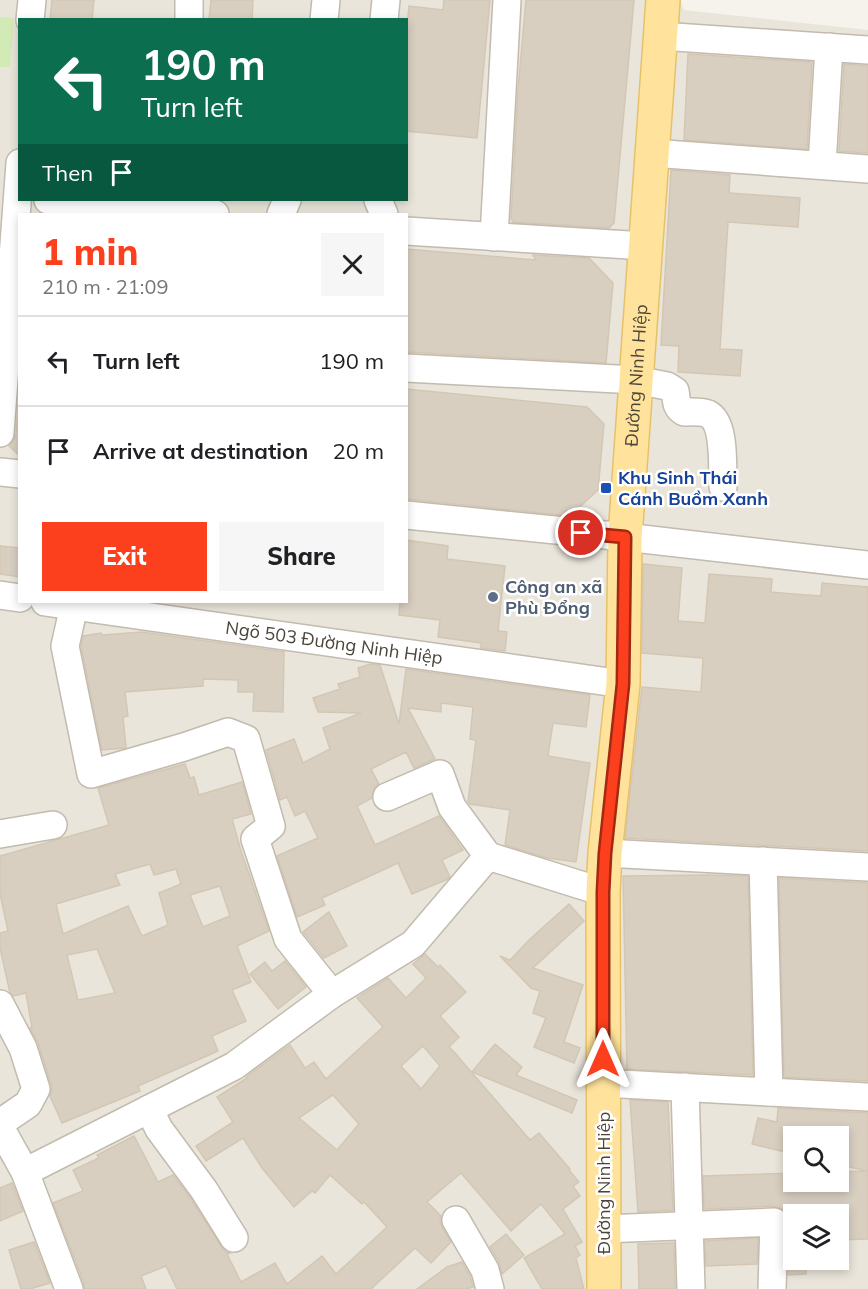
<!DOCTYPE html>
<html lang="en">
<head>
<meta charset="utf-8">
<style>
  :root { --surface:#fff; --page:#f6f6f6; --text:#202124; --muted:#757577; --line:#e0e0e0; --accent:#fc3f1d }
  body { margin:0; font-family:Mulish,sans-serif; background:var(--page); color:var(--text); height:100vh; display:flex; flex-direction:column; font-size:22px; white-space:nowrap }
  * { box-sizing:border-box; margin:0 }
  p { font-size:20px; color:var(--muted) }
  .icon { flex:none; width:33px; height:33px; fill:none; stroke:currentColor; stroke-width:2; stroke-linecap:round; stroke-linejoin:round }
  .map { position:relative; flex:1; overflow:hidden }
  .sheet { position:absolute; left:18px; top:213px; width:390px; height:390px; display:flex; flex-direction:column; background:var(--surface); border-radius:0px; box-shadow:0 3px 9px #0003 }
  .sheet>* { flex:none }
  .banner { position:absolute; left:18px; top:18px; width:390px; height:183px; border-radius:0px; box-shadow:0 3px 9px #0003; background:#0b6e4f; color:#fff; overflow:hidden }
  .controls { position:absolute; left:783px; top:1126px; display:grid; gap:12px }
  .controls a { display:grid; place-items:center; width:66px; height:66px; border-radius:0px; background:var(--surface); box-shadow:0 3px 9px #0003; font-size:30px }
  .pin { position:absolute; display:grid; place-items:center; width:51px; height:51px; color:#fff; margin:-26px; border:3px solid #fff; border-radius:50%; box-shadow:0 2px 6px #0007 }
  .me { position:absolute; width:66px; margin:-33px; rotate:0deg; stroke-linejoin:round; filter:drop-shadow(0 0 4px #0008) }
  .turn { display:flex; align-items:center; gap:21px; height:126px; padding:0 24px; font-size:27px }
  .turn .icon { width:78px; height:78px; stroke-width:2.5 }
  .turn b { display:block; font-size:42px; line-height:51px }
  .then { display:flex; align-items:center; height:57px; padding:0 24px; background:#0003; gap:12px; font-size:22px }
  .round { display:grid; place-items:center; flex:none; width:63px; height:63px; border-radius:0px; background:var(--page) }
  .headline { display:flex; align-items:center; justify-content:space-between; height:102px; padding:0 24px }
  h1 { font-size:36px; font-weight:800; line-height:45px; color:var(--accent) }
  .action { display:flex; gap:12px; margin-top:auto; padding:12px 24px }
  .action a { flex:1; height:69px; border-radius:0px; background:var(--accent); color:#fff; font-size:24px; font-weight:800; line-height:69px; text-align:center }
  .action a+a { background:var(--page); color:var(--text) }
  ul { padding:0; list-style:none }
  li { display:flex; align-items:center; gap:18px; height:90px; padding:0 24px; border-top:2px solid var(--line) }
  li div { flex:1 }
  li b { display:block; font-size:22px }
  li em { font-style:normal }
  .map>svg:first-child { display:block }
  .residential { fill:#eae5da; fill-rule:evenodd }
  .green { fill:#d2eab5 }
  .building { fill:#d8cfc1; stroke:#d3c7b4; stroke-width:1.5; fill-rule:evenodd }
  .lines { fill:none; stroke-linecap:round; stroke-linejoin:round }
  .minor-casing { stroke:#c2bbae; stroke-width:30 }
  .major-casing { stroke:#e6c16a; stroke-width:36 }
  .minor { stroke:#fff; stroke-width:27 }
  .major { stroke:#ffe39c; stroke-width:33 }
  .route-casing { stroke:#a42913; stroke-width:15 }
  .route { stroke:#fc3f1d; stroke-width:10 }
  .transit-dot { fill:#1a4fb4; stroke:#fff; stroke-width:2 }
  .service-dot { fill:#5c6f8a; stroke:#fff; stroke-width:2 }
  .labels { text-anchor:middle; stroke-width:5; stroke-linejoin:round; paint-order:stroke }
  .street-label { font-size:18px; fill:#4b4439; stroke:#fff }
  .transit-label { font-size:18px; font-weight:bold; fill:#164399; stroke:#fff; text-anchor:start }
  .service-label { font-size:18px; font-weight:bold; fill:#4e5e75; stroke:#fff; text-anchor:start }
</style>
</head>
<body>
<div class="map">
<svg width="868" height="1289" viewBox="0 0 868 1289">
  <rect width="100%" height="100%" fill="#f6f3ec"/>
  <path class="residential" d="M 0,0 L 680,0 L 684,10 L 868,30 L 868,1289 L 0,1289 ZM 20,20 L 406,20 L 406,200 L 20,200 ZM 20,214 L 406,214 L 406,602 L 20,602 ZM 794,1137 L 838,1137 L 838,1182 L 794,1182 ZM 794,1215 L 838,1215 L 838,1260 L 794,1260 Z"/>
  <path class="green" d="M 0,17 L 14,18 L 10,67 L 0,67 Z"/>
  <g class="building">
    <path d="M 52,0 L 94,0 L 92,20 L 50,20 Z"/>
    <path d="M 211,0 L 253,0 L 252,20 L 209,20 Z"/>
    <path d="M 444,0 L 490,0 L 477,138 L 406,131 L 406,38 L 409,6 L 443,10 Z"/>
    <path d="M 526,0 L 634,0 L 614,223 L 609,228 L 513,222 L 511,218 L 518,89 Z"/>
    <path d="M 688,54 L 812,62 L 807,149 L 684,140 Z"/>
    <path d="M 844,64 L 868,66 L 868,153 L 839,151 Z"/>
    <path d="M 671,170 L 730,175 L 729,193 L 800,198 L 798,227 L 728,222 L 720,349 L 742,350 L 740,376 L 678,372 L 679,346 L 661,345 Z"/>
    <path d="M 406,249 L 536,260 L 533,255 L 589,258 L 613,283 L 606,363 L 406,352 Z"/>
    <path d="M 406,389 L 587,407 L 604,424 L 598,490 L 570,516 L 406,499 Z"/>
    <path d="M 19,391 L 20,391 L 20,456 L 9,446 L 13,441 L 16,434 Z"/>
    <path d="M 406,540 L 448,546 L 447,559 L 505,566 L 498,631 L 507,632 L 505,651 L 481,648 L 481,643 L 438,637 L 440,620 L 399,615 L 400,602 L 406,602 Z"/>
    <path d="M 0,546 L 20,548 L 20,577 L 0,574 Z"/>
    <path d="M 643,564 L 682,568 L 678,621 L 705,623 L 709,574 L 772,579 L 771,592 L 793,594 L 821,596 L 822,583 L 868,587 L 868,851 L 625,838 L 642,687 L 701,692 L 703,658 L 642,653 Z"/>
    <path d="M 142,632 L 284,652 L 283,712 L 253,711 L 254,692 L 238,692 L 238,680 L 203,679 L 203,686 L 125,692 L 128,716 L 123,717 L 126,748 L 102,750 L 81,646 L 83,636 L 101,633 L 102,635 Z"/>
    <path d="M 370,664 L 380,665 L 399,724 L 406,669 L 590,695 L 586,727 L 553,723 L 548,756 L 590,763 L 576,862 L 547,858 L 505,845 L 510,810 L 470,804 L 468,801 L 476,740 L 470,739 L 473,707 L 441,703 L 441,712 L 408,708 L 435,759 L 414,768 L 406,752 L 371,769 L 379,784 L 374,788 L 372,798 L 357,806 L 375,845 L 439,816 L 463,850 L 442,860 L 450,877 L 448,879 L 412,894 L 398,863 L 322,898 L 325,905 L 297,917 L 277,856 L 318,838 L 305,811 L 295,816 L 287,797 L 280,800 L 266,750 L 294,739 L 303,763 L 330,749 L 323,728 L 361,713 L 318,712 L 313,698 L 340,689 L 338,684 L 360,677 L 358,668 Z"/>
    <path d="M 185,764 L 190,778 L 194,777 L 199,795 L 242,782 L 251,814 L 232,819 L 241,851 L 269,931 L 237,946 L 251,982 L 232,990 L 246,1021 L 212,1036 L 218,1051 L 138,1086 L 140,1091 L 62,1123 L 50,1096 L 52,1090 L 51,1084 L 38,1043 L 30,1028 L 32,1028 L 26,993 L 13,996 L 10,993 L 0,948 L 0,933 L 8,931 L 0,894 L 0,856 L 109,825 L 98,788 ZM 150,864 L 154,875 L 176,869 L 181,884 L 159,893 L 168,925 L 142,936 L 128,906 L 63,934 L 56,904 L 120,885 L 115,874 ZM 220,886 L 230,916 L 203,927 L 190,895 ZM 97,949 L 115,993 L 78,1000 L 67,955 Z"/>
    <path d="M 708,875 L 748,876 L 753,1075 L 627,1069 L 623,876 Z"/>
    <path d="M 779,878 L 868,883 L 868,1081 L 784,1077 Z"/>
    <path d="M 569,904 L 584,921 L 533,968 L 583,985 L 564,1042 L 580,1048 L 574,1063 L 534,1047 L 546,1018 L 533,1013 L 540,991 L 531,988 L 500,956 L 510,960 L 530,939 Z"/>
    <path d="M 329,912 L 347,946 L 324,958 L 303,932 Z"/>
    <path d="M 425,954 L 438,967 L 440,965 L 466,992 L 440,1016 L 459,1037 L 449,1047 L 455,1053 L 530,1140 L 539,1133 L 570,1169 L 569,1170 L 579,1182 L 573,1186 L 580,1196 L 563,1209 L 582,1242 L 575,1246 L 580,1255 L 576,1258 L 584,1289 L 542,1289 L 524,1258 L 565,1234 L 541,1204 L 511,1231 L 461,1173 L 427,1202 L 441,1216 L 440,1221 L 442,1227 L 451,1242 L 431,1263 L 415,1248 L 371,1289 L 177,1289 L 166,1266 L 141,1276 L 146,1289 L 84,1289 L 84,1283 L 53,1203 L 83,1191 L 73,1170 L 99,1158 L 97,1155 L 134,1136 L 158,1182 L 173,1175 L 191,1199 L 221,1246 L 226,1252 L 230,1253 L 227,1254 L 241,1282 L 275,1263 L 287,1284 L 322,1256 L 336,1274 L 387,1227 L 364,1202 L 362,1204 L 330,1175 L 315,1193 L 312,1191 L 294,1207 L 262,1168 L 243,1138 L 206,1161 L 196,1146 L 233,1122 L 217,1097 L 247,1078 L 246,1077 L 290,1045 L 305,1068 L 314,1062 L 326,1079 L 383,1027 L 357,998 L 388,978 L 406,998 L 426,978 L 413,964 ZM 423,1046 L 440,1066 L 421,1089 L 401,1066 ZM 333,1095 L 359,1124 L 337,1150 L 299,1118 Z"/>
    <path d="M 285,961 L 306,987 L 278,1009 L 250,974 L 265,962 L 272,971 Z"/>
    <path d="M 495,1044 L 522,1067 L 516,1075 L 577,1100 L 572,1113 L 472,1072 Z"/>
    <path d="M 630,1100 L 668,1102 L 673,1210 L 638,1212 Z"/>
    <path d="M 778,1108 L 868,1113 L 868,1239 L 838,1240 L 838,1215 L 794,1215 L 794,1260 L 806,1260 L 806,1274 L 788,1275 L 790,1222 L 788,1215 L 782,1209 L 773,1206 L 704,1209 L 703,1176 L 794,1173 L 794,1182 L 803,1182 L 803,1188 L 838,1187 L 838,1172 L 866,1171 L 838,1164 L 838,1137 L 794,1137 L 794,1154 L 752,1144 L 758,1118 L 777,1122 Z"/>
    <path d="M 12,1183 L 23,1211 L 0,1221 L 0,1188 Z"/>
    <path d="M 506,1234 L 524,1255 L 502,1274 L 499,1262 L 490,1247 Z"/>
    <path d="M 758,1238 L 757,1264 L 706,1266 L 705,1241 Z"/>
    <path d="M 34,1242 L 50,1283 L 30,1289 L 21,1289 L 9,1250 Z"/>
    <path d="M 674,1243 L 675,1289 L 639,1289 L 638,1244 Z"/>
    <path d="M 462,1262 L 470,1276 L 473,1287 L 466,1289 L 417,1289 L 447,1267 Z"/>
  </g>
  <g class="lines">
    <g class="minor-casing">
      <g id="minor">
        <path d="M 30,20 L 32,0"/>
        <path d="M 189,20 L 189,0"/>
        <path d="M 324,20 L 326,0"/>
        <path d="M 384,20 L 386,0"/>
        <path d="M 660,36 L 868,50"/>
        <path d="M 652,153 L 868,169"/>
        <path d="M 822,165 L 829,47"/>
        <path d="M 48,200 L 215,214"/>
        <path d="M 378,200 L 384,214"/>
        <path d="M 281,214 L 287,200"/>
        <path d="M 406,231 L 645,246"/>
        <path d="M 494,237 L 507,0"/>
        <path d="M 406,368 L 636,380 L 667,386 L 675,391 C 677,400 675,407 684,412 C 691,412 701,411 708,414 C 726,423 722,469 723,487"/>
        <path d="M 0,433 L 20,163"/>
        <path d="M 0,472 L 20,474"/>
        <path d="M 406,515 L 625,537 L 868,565"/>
        <path d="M 0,595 L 20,598"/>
        <path id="s1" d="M 45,602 L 623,684"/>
        <path d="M 74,606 L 65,646 L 91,774 L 184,747 L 228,732 L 246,739 L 271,826 L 255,839 L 288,939 L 332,994"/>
        <path d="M 387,797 L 440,774 L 452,807 L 488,856 L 603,892"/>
        <path d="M 0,834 L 53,825"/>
        <path d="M 605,853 L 868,867"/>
        <path d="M 0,1004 L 23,1048 L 36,1089 L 28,1104 L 0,1123"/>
        <path d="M 603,1083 L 769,1092 L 763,861"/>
        <path d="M 685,1087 L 691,1289"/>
        <path d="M 769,1092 L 868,1097"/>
        <path d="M 149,1109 L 159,1129 L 204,1190 L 234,1238"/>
        <path d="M 0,1127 L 25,1172 L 69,1289"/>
        <path d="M 25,1172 L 234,1066 L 332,994 L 413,944 L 488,856"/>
        <path d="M 456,1220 L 485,1270 L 490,1289"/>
        <path d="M 604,1229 L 774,1222 L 772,1289"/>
      </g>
    </g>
    <g class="major-casing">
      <g id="major">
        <path id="s2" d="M 604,1289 L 603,892 L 605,853 L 623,684 L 625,537 L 663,0"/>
      </g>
    </g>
    <use href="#minor" class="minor"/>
    <use href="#major" class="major"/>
  </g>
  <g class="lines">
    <g class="route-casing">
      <path id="route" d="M 581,533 L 625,537 L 623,684 L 605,853 L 603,892 L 603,1059"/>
    </g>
    <use href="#route" class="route"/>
  </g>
  <rect class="transit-dot" x="600" y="482" width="12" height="12" rx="3"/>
  <circle class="service-dot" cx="493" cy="597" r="6"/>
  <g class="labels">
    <g class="street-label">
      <text dy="6" stroke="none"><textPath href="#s2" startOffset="915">Đường Ninh Hiệp</textPath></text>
      <text dy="6" stroke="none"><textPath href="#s1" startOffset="292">Ngõ 503 Đường Ninh Hiệp</textPath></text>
      <text transform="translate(604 1183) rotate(-90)" y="6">Đường Ninh Hiệp</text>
    </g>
    <g class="transit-label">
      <text x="618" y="484">Khu Sinh Thái<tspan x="618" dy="21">Cánh Buồm Xanh</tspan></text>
    </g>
    <g class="service-label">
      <text x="505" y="593">Công an xã<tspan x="505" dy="21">Phù Đổng</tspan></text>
    </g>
  </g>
</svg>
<div class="controls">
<a><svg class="icon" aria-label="search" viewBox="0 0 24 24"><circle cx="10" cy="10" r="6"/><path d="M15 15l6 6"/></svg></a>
<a><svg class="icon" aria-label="layers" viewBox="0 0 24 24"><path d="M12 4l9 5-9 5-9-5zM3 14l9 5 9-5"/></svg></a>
</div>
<div class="pin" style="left:581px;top:533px;background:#d93025"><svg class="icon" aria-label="arrive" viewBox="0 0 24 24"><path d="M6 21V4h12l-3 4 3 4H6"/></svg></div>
<svg class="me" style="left:603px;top:1059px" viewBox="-20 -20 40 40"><path d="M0-17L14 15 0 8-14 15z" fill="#fc3f1d" stroke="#fff" stroke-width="4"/></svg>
<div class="banner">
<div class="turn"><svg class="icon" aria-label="left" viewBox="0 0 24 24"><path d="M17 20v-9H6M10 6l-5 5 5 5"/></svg><div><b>190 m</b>Turn left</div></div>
<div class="then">Then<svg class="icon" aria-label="arrive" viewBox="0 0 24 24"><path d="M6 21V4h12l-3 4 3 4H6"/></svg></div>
</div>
<section class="sheet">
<div class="headline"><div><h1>1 min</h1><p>210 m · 21:09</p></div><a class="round"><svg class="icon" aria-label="close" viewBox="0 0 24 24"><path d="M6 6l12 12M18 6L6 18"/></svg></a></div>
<ul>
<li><svg class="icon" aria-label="left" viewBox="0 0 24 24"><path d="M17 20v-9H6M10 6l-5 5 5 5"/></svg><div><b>Turn left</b></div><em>190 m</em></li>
<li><svg class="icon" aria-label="arrive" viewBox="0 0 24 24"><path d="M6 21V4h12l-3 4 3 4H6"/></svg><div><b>Arrive at destination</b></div><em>20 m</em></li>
</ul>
<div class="action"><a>Exit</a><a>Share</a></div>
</section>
</div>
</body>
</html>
